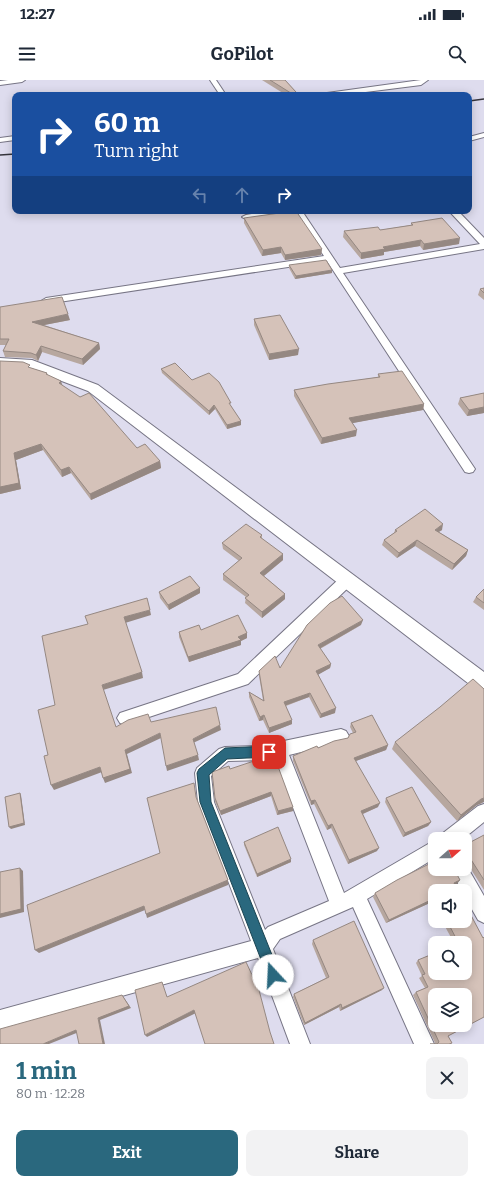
<!DOCTYPE html>
<html lang="en">
<head>
<meta charset="utf-8">
<style>
  :root { --surface:#fff; --page:#f2f2f3; --text:#1f2937; --muted:#747a83; --accent:#2a687e }
  body { margin:0; font-family:Bitter,serif; background:var(--page); color:var(--text); height:100vh; display:flex; flex-direction:column; font-size:15px; white-space:nowrap }
  * { box-sizing:border-box; margin:0 }
  p { font-size:13px; color:var(--muted) }
  .icon { flex:none; width:22px; height:22px; fill:none; stroke:currentColor; stroke-width:2; stroke-linecap:round; stroke-linejoin:round }
  .map { position:relative; height:964px; overflow:hidden }
  .side { display:flex; flex-direction:column; background:var(--surface); flex:1 }
  .side>* { flex:none }
  .top-card { position:absolute; left:12px; top:12px; width:460px; height:122px; border-radius:8px; box-shadow:0 2px 10px #0003; background:#1a4fa0; color:#fff; overflow:hidden }
  .needle { width:26px; rotate:69deg }
  .tools { position:absolute; left:428px; top:752px; display:grid; gap:8px }
  .tools a { display:grid; place-items:center; width:44px; height:44px; border-radius:8px; background:var(--surface); box-shadow:0 2px 10px #0003; font-size:20px }
  .pin { position:absolute; display:grid; place-items:center; width:34px; height:34px; color:#fff; margin:-17px; border-radius:8px; box-shadow:0 2px 6px #0006 }
  .me { position:absolute; width:44px; margin:-22px; rotate:340deg; stroke-linejoin:round; filter:drop-shadow(0 0 3px #0008) }
  .turn { display:flex; align-items:center; gap:14px; height:84px; padding:0 16px; font-size:18px }
  .turn .icon { width:52px; height:52px; stroke-width:2.5 }
  .turn b { display:block; font-size:28px; line-height:34px }
  .lanes { display:flex; align-items:center; height:38px; padding:0 16px; background:#0003; justify-content:center; gap:20px; direction:ltr }
  .lanes .off { opacity:.35 }
  .round { display:grid; place-items:center; flex:none; width:42px; height:42px; border-radius:8px; background:var(--page) }
  .summary { display:flex; align-items:center; justify-content:space-between; height:68px; padding:0 16px }
  h1 { font-size:24px; font-weight:700; line-height:30px; color:var(--accent) }
  .button { display:flex; gap:8px; margin-top:auto; padding:8px 16px }
  .button a { flex:1; height:46px; border-radius:8px; background:var(--accent); color:#fff; font-size:16px; font-weight:700; line-height:46px; text-align:center }
  .button a+a { background:var(--page); color:var(--text) }
  .status { display:flex; justify-content:space-between; align-items:center; height:28px; padding:0 20px; background:var(--surface); direction:ltr }
  .status svg { height:11px; fill:currentColor }
  header { display:flex; justify-content:space-between; align-items:center; height:52px; padding:0 16px; background:var(--surface); font-size:18px; font-weight:700 }
  .map>svg:first-child { display:block }
  .lines { fill:none; stroke-linecap:round; stroke-linejoin:round }
  .street-casing { stroke:#777585; stroke-width:2 }
  .secondary-casing { stroke:#777585; stroke-width:2 }
  .street { fill:#fff; fill-rule:evenodd }
  .secondary { fill:#fff; fill-rule:evenodd }
  .rail { stroke:#36353c; stroke-width:1.5 }
  .wall { fill:#b7a79f; fill-rule:evenodd }
  .shaded-wall { fill:#958882 }
  .building { fill:#d5c2b9; stroke:#958882; fill-rule:evenodd }
  .route { fill:#2a687e; stroke:#1b4452 }
</style>
</head>
<body>
<div class="status"><b>12:27</b><svg viewBox="0 0 49 12"><path d="M0 12V9h3v3zM5 12V6h3v6zM10 12V3h3v9zM15 12V0h3v12zM26 1h20v11H26zM47 4h2v5h-2z"/></svg></div>
<header><svg class="icon" aria-label="menu" viewBox="0 0 24 24"><path d="M4 6h16M4 12h16M4 18h16"/></svg>GoPilot<svg class="icon" aria-label="search" viewBox="0 0 24 24"><circle cx="10" cy="10" r="6"/><path d="M15 15l6 6"/></svg></header>
<div class="map">
<svg width="484" height="964" viewBox="0 0 484 964">
  <rect width="100%" height="100%" fill="#dedcee"/>
  <g class="lines">
    <g class="street-casing">
      <g id="street">
        <path d="M 8,0 L 25,0 L 22,2 L 0,5 L 0,1 Z"/>
        <path d="M 210,0 L 216,0 L 226,15 L 220,15 Z"/>
        <path d="M 421,0 L 428,0 L 421,5 L 342,15 L 324,15 L 327,13 Z"/>
        <path d="M 484,53 L 484,57 L 469,61 L 469,57 Z"/>
        <path d="M 15,56 L 15,60 L 0,62 L 0,58 Z"/>
        <path d="M 269,131 L 289,131 L 285,133 L 246,139 L 242,137 L 246,135 Z"/>
        <path d="M 294,131 L 302,131 L 340,188 L 480,164 L 449,131 L 458,131 L 484,158 L 484,169 L 343,193 L 473,386 L 475,389 L 473,392 L 469,393 L 465,392 L 327,181 L 46,224 L 41,221 L 46,218 L 324,176 Z"/>
        <path d="M 346,496 L 351,497 L 353,501 L 351,505 L 248,604 L 125,645 L 120,643 L 117,638 L 120,633 L 238,594 L 341,497 Z"/>
        <path d="M 341,649 L 346,651 L 349,656 L 346,661 L 289,675 L 344,813 L 435,760 L 435,778 L 367,819 L 434,964 L 414,964 L 353,827 L 280,859 L 273,869 L 310,964 L 290,964 L 258,878 L 0,950 L 0,930 L 251,861 L 198,722 L 195,693 L 197,688 L 219,669 L 225,667 L 260,666 ZM 274,678 L 329,821 L 268,847 L 265,850 L 214,722 L 211,696 L 228,681 L 260,680 Z"/>
        <path d="M 484,724 L 484,742 L 463,759 L 441,759 L 443,753 L 478,726 Z"/>
        <path d="M 465,783 L 484,816 L 484,843 L 478,840 L 465,817 L 465,811 L 462,811 L 450,789 L 465,789 Z"/>
      </g>
    </g>
    <g class="secondary-casing">
      <path id="secondary" d="M 0,278 L 32,280 L 98,305 L 484,592 L 484,613 L 477,610 L 88,311 L 25,287 L 0,286 Z"/>
    </g>
    <use href="#street" class="street"/>
    <use href="#secondary" class="secondary"/>
    <g class="rail">
      <path d="M 469,21 L 484,19"/>
      <path d="M 0,75 L 15,74"/>
    </g>
  </g>
  <g class="wall">
    <path d="M 262,0 L 285,0 L 296,12 L 296,15 L 286,15 Z"/>
    <path d="M 244,138 L 322,169 L 321,175 L 285,180 L 281,173 L 262,176 L 244,143 Z"/>
    <path d="M 411,143 L 459,164 L 423,170 L 420,166 L 384,172 L 384,175 L 361,179 L 343,157 L 344,151 L 380,150 L 411,145 Z"/>
    <path d="M 289,185 L 332,193 L 295,199 L 289,188 Z"/>
    <path d="M 484,208 L 484,220 L 478,215 L 480,209 Z"/>
    <path d="M 0,227 L 70,240 L 44,245 L 99,263 L 100,269 L 83,285 L 42,272 L 38,281 L 32,278 L 5,277 L 3,271 L 6,265 L 0,265 Z"/>
    <path d="M 254,239 L 298,275 L 269,280 L 254,245 Z"/>
    <path d="M 31,288 L 47,293 L 48,295 L 62,305 L 137,368 L 160,381 L 161,388 L 91,420 L 71,393 L 62,397 L 43,370 L 16,380 L 21,409 L 0,414 Z"/>
    <path d="M 161,289 L 192,300 L 231,326 L 241,345 L 227,349 L 215,329 L 209,335 L 162,293 Z"/>
    <path d="M 378,294 L 424,324 L 423,330 L 352,343 L 356,356 L 321,364 L 294,316 L 294,310 L 378,297 Z"/>
    <path d="M 484,313 L 484,333 L 467,336 L 458,324 L 460,318 Z"/>
    <path d="M 395,450 L 442,450 L 439,452 L 468,470 L 466,476 L 452,490 L 415,466 L 397,478 L 382,465 L 384,460 L 394,453 Z"/>
    <path d="M 262,455 L 262,459 L 283,480 L 264,496 L 285,514 L 285,519 L 262,538 L 245,523 L 246,517 L 223,500 L 223,494 L 239,481 L 223,469 L 222,463 Z"/>
    <path d="M 200,508 L 200,513 L 169,530 L 160,518 L 159,512 Z"/>
    <path d="M 484,509 L 484,530 L 473,522 L 476,517 Z"/>
    <path d="M 361,545 L 320,569 L 331,584 L 330,588 L 318,594 L 335,633 L 320,638 L 309,617 L 286,626 L 292,644 L 269,653 L 263,640 L 259,641 L 249,617 L 249,612 L 263,620 L 259,596 L 259,591 L 280,588 Z"/>
    <path d="M 201,550 L 247,553 L 247,558 L 241,561 L 241,565 L 189,582 L 179,557 L 179,552 Z"/>
    <path d="M 351,643 L 388,665 L 386,670 L 356,681 L 378,727 L 363,734 L 377,771 L 348,784 L 331,748 L 327,750 L 314,724 L 311,725 L 293,681 L 293,676 L 348,658 L 353,653 L 350,647 Z"/>
    <path d="M 395,662 L 482,723 L 477,725 L 457,741 L 392,669 Z"/>
    <path d="M 256,687 L 293,731 L 277,735 L 271,716 L 221,735 L 215,722 L 212,692 L 230,689 Z"/>
    <path d="M 386,718 L 431,742 L 428,746 L 403,757 L 385,722 Z"/>
    <path d="M 484,755 L 484,810 L 467,783 L 465,786 L 465,765 Z"/>
    <path d="M 244,762 L 291,782 L 257,797 L 244,765 Z"/>
    <path d="M 457,804 L 435,811 L 435,827 L 432,822 L 386,843 L 373,817 L 375,813 Z"/>
    <path d="M 465,824 L 483,858 L 484,857 L 484,937 L 448,956 L 452,963 L 449,964 L 430,964 L 435,964 L 435,963 L 413,915 L 416,912 L 425,908 L 419,898 L 422,896 L 416,883 L 418,880 L 435,873 L 435,893 L 465,893 L 465,863 L 454,863 L 442,841 L 465,841 ZM 435,915 L 465,915 L 465,945 L 435,945 Z"/>
    <path d="M 313,860 L 382,910 L 340,931 L 339,927 L 304,945 L 293,917 L 294,914 L 326,898 L 312,864 Z"/>
  </g>
  <g class="shaded-wall">
    <path d="M 460,158 L 459,164 L 423,170 L 424,164 Z"/>
    <path d="M 421,160 L 420,166 L 384,172 L 384,175 L 361,179 L 361,173 L 383,167 Z"/>
    <path d="M 281,167 L 281,173 L 262,176 L 263,170 Z"/>
    <path d="M 322,169 L 321,175 L 285,180 L 285,175 Z"/>
    <path d="M 332,190 L 332,193 L 295,199 L 296,196 Z"/>
    <path d="M 68,234 L 70,240 L 34,247 L 32,242 Z"/>
    <path d="M 99,263 L 100,269 L 83,285 L 82,279 Z"/>
    <path d="M 41,266 L 42,272 L 38,281 L 36,275 Z"/>
    <path d="M 299,269 L 298,275 L 269,280 L 269,274 Z"/>
    <path d="M 61,301 L 63,307 L 59,303 Z"/>
    <path d="M 424,324 L 423,330 L 348,344 L 349,338 Z"/>
    <path d="M 214,325 L 215,329 L 209,335 L 209,331 Z"/>
    <path d="M 484,327 L 484,333 L 467,336 L 469,330 Z"/>
    <path d="M 241,341 L 241,345 L 227,349 L 227,345 Z"/>
    <path d="M 357,350 L 356,356 L 321,364 L 322,358 Z"/>
    <path d="M 41,364 L 43,370 L 16,380 L 21,409 L 0,414 L 0,407 L 14,373 Z"/>
    <path d="M 160,381 L 161,388 L 91,420 L 90,414 Z"/>
    <path d="M 69,387 L 71,393 L 62,397 L 61,390 Z"/>
    <path d="M 443,444 L 442,450 L 433,455 L 435,450 Z"/>
    <path d="M 417,460 L 415,466 L 397,478 L 399,473 Z"/>
    <path d="M 468,470 L 466,476 L 452,490 L 454,484 Z"/>
    <path d="M 283,474 L 283,480 L 260,499 L 260,493 Z"/>
    <path d="M 200,508 L 200,513 L 169,530 L 168,525 Z"/>
    <path d="M 285,514 L 285,519 L 262,538 L 262,532 Z"/>
    <path d="M 150,530 L 151,535 L 125,543 L 124,537 Z"/>
    <path d="M 363,540 L 361,545 L 317,570 L 318,565 Z"/>
    <path d="M 247,553 L 247,558 L 241,561 L 241,565 L 189,582 L 188,577 Z"/>
    <path d="M 331,584 L 330,588 L 316,596 L 316,591 Z"/>
    <path d="M 142,592 L 143,598 L 103,610 L 102,605 Z"/>
    <path d="M 310,613 L 309,617 L 284,626 L 284,622 Z"/>
    <path d="M 336,628 L 335,633 L 320,638 L 321,634 Z"/>
    <path d="M 264,635 L 263,640 L 259,641 L 260,637 Z"/>
    <path d="M 292,640 L 292,644 L 269,653 L 269,648 Z"/>
    <path d="M 220,645 L 221,650 L 193,663 L 193,659 Z"/>
    <path d="M 160,653 L 161,658 L 127,674 L 132,693 L 105,703 L 103,698 L 125,670 Z"/>
    <path d="M 388,665 L 386,670 L 353,682 L 354,678 Z"/>
    <path d="M 198,675 L 199,680 L 167,691 L 166,686 Z"/>
    <path d="M 100,687 L 102,692 L 54,710 L 51,705 Z"/>
    <path d="M 271,712 L 271,716 L 221,735 L 220,731 Z"/>
    <path d="M 20,713 L 21,715 L 25,745 L 11,749 L 9,747 Z"/>
    <path d="M 484,718 L 484,722 L 482,723 L 477,725 L 457,741 L 461,735 L 481,719 Z"/>
    <path d="M 315,720 L 314,724 L 311,725 L 311,721 Z"/>
    <path d="M 380,723 L 378,727 L 360,735 L 361,731 Z"/>
    <path d="M 293,727 L 293,731 L 277,735 L 278,731 Z"/>
    <path d="M 431,742 L 428,746 L 403,757 L 405,753 Z"/>
    <path d="M 332,744 L 331,748 L 327,750 L 328,746 Z"/>
    <path d="M 379,768 L 377,771 L 348,784 L 349,780 Z"/>
    <path d="M 291,779 L 291,782 L 257,797 L 257,794 Z"/>
    <path d="M 20,788 L 23,791 L 24,832 L 0,838 L 0,834 Z"/>
    <path d="M 228,800 L 228,805 L 147,838 L 146,834 Z"/>
    <path d="M 460,800 L 457,804 L 451,807 L 454,803 Z"/>
    <path d="M 435,818 L 432,822 L 386,843 L 389,840 Z"/>
    <path d="M 144,826 L 145,830 L 39,873 L 35,870 Z"/>
    <path d="M 384,908 L 382,910 L 340,931 L 342,928 Z"/>
    <path d="M 122,915 L 131,928 L 100,940 L 105,964 L 103,964 L 98,938 Z"/>
    <path d="M 341,924 L 339,927 L 304,945 L 305,943 Z"/>
    <path d="M 194,930 L 196,933 L 147,957 L 145,955 Z"/>
    <path d="M 76,950 L 79,952 L 49,964 L 43,964 Z"/>
  </g>
  <g class="building">
    <path d="M 270,0 L 285,0 L 296,12 L 294,15 Z"/>
    <path d="M 294,131 L 296,131 L 322,169 L 285,175 L 281,167 L 263,170 L 244,138 Z"/>
    <path d="M 442,138 L 460,158 L 424,164 L 421,160 L 383,167 L 385,169 L 361,173 L 344,151 L 378,147 L 380,150 L 413,145 L 411,143 Z"/>
    <path d="M 326,180 L 332,190 L 296,196 L 289,185 Z"/>
    <path d="M 484,208 L 484,213 L 480,209 Z"/>
    <path d="M 62,217 L 68,234 L 32,242 L 99,263 L 82,279 L 41,266 L 36,275 L 31,273 L 3,271 L 9,259 L 0,259 L 0,227 Z"/>
    <path d="M 280,235 L 299,269 L 269,274 L 254,239 Z"/>
    <path d="M 0,281 L 23,282 L 30,285 L 28,287 L 47,293 L 46,294 L 61,301 L 59,303 L 80,317 L 89,313 L 137,368 L 145,364 L 160,381 L 90,414 L 69,387 L 61,390 L 41,364 L 14,373 L 19,403 L 0,407 Z"/>
    <path d="M 175,283 L 192,300 L 209,293 L 219,302 L 231,323 L 229,323 L 241,341 L 227,345 L 214,325 L 209,331 L 161,289 Z"/>
    <path d="M 402,291 L 424,324 L 349,338 L 357,350 L 322,358 L 294,310 L 328,304 L 380,297 L 378,294 Z"/>
    <path d="M 484,313 L 484,327 L 469,330 L 460,318 Z"/>
    <path d="M 425,429 L 443,444 L 435,450 L 468,470 L 454,484 L 417,460 L 399,473 L 384,460 L 397,451 L 395,450 Z"/>
    <path d="M 246,444 L 262,455 L 260,457 L 283,474 L 260,493 L 285,514 L 262,532 L 245,518 L 249,515 L 223,494 L 242,478 L 222,463 Z"/>
    <path d="M 190,496 L 200,508 L 168,525 L 159,512 Z"/>
    <path d="M 484,509 L 484,523 L 476,517 Z"/>
    <path d="M 342,516 L 363,540 L 318,565 L 331,584 L 316,591 L 336,628 L 321,634 L 310,613 L 284,622 L 292,640 L 269,648 L 264,635 L 260,637 L 249,612 L 264,621 L 259,591 L 275,576 L 280,588 L 307,545 L 330,523 Z"/>
    <path d="M 147,518 L 150,530 L 124,537 L 142,592 L 102,605 L 116,647 L 128,640 L 148,634 L 151,642 L 216,627 L 220,645 L 193,659 L 198,675 L 166,686 L 160,653 L 125,670 L 130,689 L 103,698 L 100,687 L 51,705 L 44,676 L 48,675 L 38,630 L 55,625 L 42,556 L 88,544 L 85,536 Z"/>
    <path d="M 238,535 L 247,553 L 238,557 L 241,560 L 188,577 L 179,552 L 199,545 L 201,550 Z"/>
    <path d="M 473,599 L 484,609 L 484,718 L 481,719 L 461,735 L 395,662 L 440,627 Z"/>
    <path d="M 372,635 L 388,665 L 354,678 L 380,723 L 361,731 L 379,768 L 349,780 L 332,744 L 328,746 L 315,720 L 311,721 L 293,676 L 317,666 L 318,668 L 334,661 L 348,658 L 350,654 L 356,652 L 351,643 Z"/>
    <path d="M 254,681 L 256,687 L 276,681 L 293,727 L 278,731 L 271,712 L 220,731 L 215,718 L 212,692 L 229,686 L 230,689 Z"/>
    <path d="M 194,703 L 196,717 L 228,800 L 146,834 L 144,826 L 35,870 L 27,825 L 160,773 L 147,718 Z"/>
    <path d="M 412,707 L 431,742 L 405,753 L 386,718 Z"/>
    <path d="M 20,713 L 24,743 L 9,747 L 5,717 Z"/>
    <path d="M 278,747 L 291,779 L 257,794 L 244,762 Z"/>
    <path d="M 484,755 L 484,800 L 470,778 L 467,778 L 467,783 L 465,784 L 465,765 Z"/>
    <path d="M 435,781 L 435,789 L 454,789 L 460,800 L 454,803 L 458,811 L 435,811 L 435,818 L 389,840 L 375,813 L 397,800 Z"/>
    <path d="M 20,788 L 21,829 L 0,834 L 0,792 Z"/>
    <path d="M 465,824 L 483,858 L 484,857 L 484,937 L 448,956 L 452,963 L 449,964 L 430,964 L 437,964 L 439,962 L 416,912 L 428,907 L 422,895 L 425,894 L 418,880 L 435,873 L 435,893 L 465,893 L 465,863 L 455,863 L 458,862 L 447,841 L 465,841 ZM 435,915 L 465,915 L 465,945 L 435,945 Z"/>
    <path d="M 354,841 L 384,908 L 342,928 L 341,924 L 305,943 L 294,914 L 329,897 L 313,860 Z"/>
    <path d="M 246,882 L 259,910 L 270,952 L 274,964 L 205,964 L 194,930 L 145,955 L 135,910 L 162,902 L 167,917 Z"/>
    <path d="M 122,915 L 129,926 L 98,938 L 103,964 L 79,964 L 76,950 L 43,964 L 0,964 L 0,949 Z"/>
  </g>
  <path class="route" d="M 269,666 L 273,668 L 275,672 L 273,675 L 269,677 L 227,679 L 209,695 L 211,722 L 280,895 L 278,899 L 273,901 L 269,899 L 267,895 L 200,722 L 197,693 L 199,689 L 225,668 Z"/>
</svg>
<div class="tools">
<a><svg class="needle" viewBox="-14 -14 28 28"><path d="M0-13l5 13h-10z" fill="#e53935"/><path d="M0 13l5-13h-10z" fill="#747a83"/></svg></a>
<a><svg class="icon" aria-label="sound" viewBox="0 0 24 24"><path d="M4 9h4l5-4v14l-5-4H4zM17 9q2 3 0 6"/></svg></a>
<a><svg class="icon" aria-label="search" viewBox="0 0 24 24"><circle cx="10" cy="10" r="6"/><path d="M15 15l6 6"/></svg></a>
<a><svg class="icon" aria-label="layers" viewBox="0 0 24 24"><path d="M12 4l9 5-9 5-9-5zM3 14l9 5 9-5"/></svg></a>
</div>
<div class="pin" style="left:269px;top:672px;background:#d93025"><svg class="icon" aria-label="arrive" viewBox="0 0 24 24"><path d="M6 21V4h12l-3 4 3 4H6"/></svg></div>
<svg class="me" style="left:273px;top:895px" viewBox="-20 -20 40 40"><circle r="19" fill="#fff"/><path d="M0-13L10 11 0 6-10 11z" fill="#2a687e"/></svg>
<div class="top-card">
<div class="turn"><svg class="icon" aria-label="right" viewBox="0 0 24 24"><path d="M7 20v-9h11M14 6l5 5-5 5"/></svg><div><b>60 m</b>Turn right</div></div>
<div class="lanes"><svg class="icon off" aria-label="left" viewBox="0 0 24 24"><path d="M17 20v-9H6M10 6l-5 5 5 5"/></svg><svg class="icon off" aria-label="ahead" viewBox="0 0 24 24"><path d="M12 20V5M6 11l6-6 6 6"/></svg><svg class="icon" aria-label="right" viewBox="0 0 24 24"><path d="M7 20v-9h11M14 6l5 5-5 5"/></svg></div>
</div>
</div>
<section class="side">
<div class="summary"><div><h1>1 min</h1><p>80 m · 12:28</p></div><a class="round"><svg class="icon" aria-label="close" viewBox="0 0 24 24"><path d="M6 6l12 12M18 6L6 18"/></svg></a></div>
<div class="button"><a>Exit</a><a>Share</a></div>
</section>
</body>
</html>
